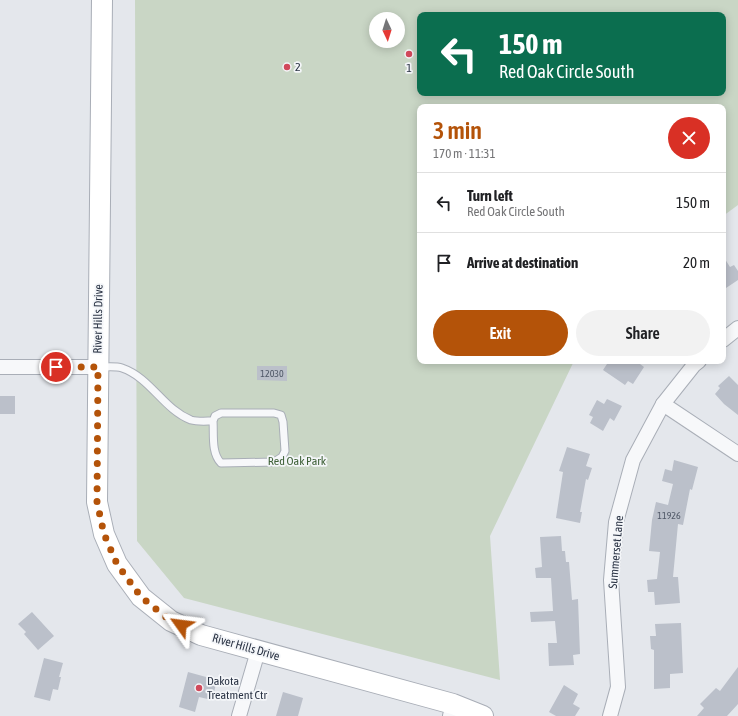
<!DOCTYPE html>
<html lang="en">
<head>
<meta charset="utf-8">
<style>
  :root { --surface:#fff; --page:#f2f2f2; --text:#202124; --muted:#757577; --line:#e0e0e0; --accent:#b45309 }
  body { margin:0; font-family:"Asap Condensed",sans-serif; background:var(--page); color:var(--text); height:100vh; display:flex; flex-direction:column; font-size:15px; white-space:nowrap }
  * { box-sizing:border-box; margin:0 }
  p { font-size:13px; color:var(--muted) }
  .icon { flex:none; width:22px; height:22px; fill:none; stroke:currentColor; stroke-width:2; stroke-linecap:round; stroke-linejoin:round }
  .map { position:relative; flex:1; overflow:hidden }
  .sheet { position:absolute; left:417px; top:104px; width:309px; height:260px; display:flex; flex-direction:column; background:var(--surface); border-radius:8px; box-shadow:0 2px 10px #0003 }
  .sheet>* { flex:none }
  .banner { position:absolute; left:417px; top:12px; width:309px; height:84px; border-radius:8px; box-shadow:0 2px 10px #0003; background:#0b6e4f; color:#fff; overflow:hidden }
  .needle { width:26px; rotate:176deg }
  .buttons { position:absolute; left:369px; top:12px; display:grid; gap:8px }
  .buttons a { display:grid; place-items:center; width:36px; height:36px; border-radius:50%; background:var(--surface); box-shadow:0 2px 10px #0003; font-size:20px }
  .pin { position:absolute; display:grid; place-items:center; width:34px; height:34px; color:#fff; margin:-17px; border:2px solid #fff; border-radius:50%; box-shadow:0 1px 4px #0007 }
  .me { position:absolute; width:44px; margin:-22px; rotate:301deg; stroke-linejoin:round; filter:drop-shadow(0 0 3px #0008) }
  .turn { display:flex; align-items:center; gap:14px; height:84px; padding:0 16px; font-size:18px }
  .turn .icon { width:52px; height:52px; stroke-width:2.5 }
  .turn b { display:block; font-size:28px; line-height:34px }
  .round { display:grid; place-items:center; flex:none; width:42px; height:42px; border-radius:21px; background:var(--page) }
  .overview { display:flex; align-items:center; justify-content:space-between; height:68px; padding:0 16px }
  h1 { font-size:24px; font-weight:600; line-height:30px; color:var(--accent) }
  .action { display:flex; gap:8px; margin-top:auto; padding:8px 16px }
  .action a { flex:1; height:46px; border-radius:24px; background:var(--accent); color:#fff; font-size:16px; font-weight:600; line-height:46px; text-align:center }
  .action a+a { background:var(--page); color:var(--text) }
  ul { padding:0; list-style:none }
  li { display:flex; align-items:center; gap:12px; height:60px; padding:0 16px; border-top:1px solid var(--line) }
  li div { flex:1 }
  li b { display:block; font-size:15px }
  li em { font-style:normal }
  .map>svg:first-child { display:block }
  .green { fill:#c9d6c5; fill-rule:evenodd }
  .building { fill:#bbc0ca }
  .lines { fill:none; stroke-linecap:round; stroke-linejoin:round }
  .lane-casing { stroke:#a9aeb7; stroke-width:9 }
  .street-casing { stroke:#a9aeb7; stroke-width:16 }
  .secondary-casing { stroke:#a9aeb7; stroke-width:22 }
  .lane { stroke:#f7f8fa; stroke-width:7 }
  .street { stroke:#f7f8fa; stroke-width:14 }
  .secondary { stroke:#fff; stroke-width:20 }
  .route { stroke:#b45309; stroke-width:7; stroke-dasharray:0 12.6 }
  .poi-dot { fill:#d1495b; stroke:#f4f6f9; stroke-width:1.5 }
  .labels { text-anchor:middle; stroke-width:3.5; stroke-linejoin:round; paint-order:stroke }
  .number-label { font-size:10px; fill:#4f5766 }
  .poi-label { font-size:12px; fill:#2b3445; stroke:#f4f6f9; text-anchor:start }
  .street-label { font-size:12px; fill:#2b3445; stroke:#f4f6f9 }
  .park-label { font-size:12px; fill:#3f6138; stroke:#f4f6f9 }
</style>
</head>
<body>
<div class="map">
<svg width="738" height="716" viewBox="0 0 738 716">
  <rect width="100%" height="100%" fill="#e4e7ec"/>
  <path class="green" d="M 135,0 L 738,0 L 738,205 L 723,216 L 723,107 L 420,107 L 420,361 L 574,361 L 490,536 L 500,680 L 184,598 L 137,541 ZM 420,15 L 723,15 L 723,93 L 420,93 ZM 376,19 L 398,19 L 398,41 L 376,41 Z"/>
  <g class="building">
    <path d="M 723,256 L 730,267 L 734,265 L 738,271 L 738,280 L 723,290 Z"/>
    <path d="M 609,361 L 636,361 L 644,367 L 633,384 L 628,381 L 625,385 L 603,370 Z"/>
    <path d="M 257,366 L 287,366 L 287,381 L 257,380 Z"/>
    <path d="M 729,376 L 738,385 L 738,415 L 724,404 L 715,394 L 720,388 L 718,386 Z"/>
    <rect x="0" y="396" width="15" height="18"/>
    <path d="M 607,399 L 622,406 L 614,421 L 610,418 L 603,431 L 590,423 L 593,417 L 589,415 L 597,400 L 604,404 Z"/>
    <path d="M 567,447 L 590,454 L 586,466 L 592,468 L 588,480 L 586,479 L 580,512 L 582,512 L 580,523 L 556,518 L 563,472 L 559,471 Z"/>
    <path d="M 674,460 L 698,467 L 692,490 L 690,489 L 683,525 L 678,524 L 673,577 L 678,577 L 680,603 L 655,605 L 654,592 L 648,592 L 647,580 L 657,579 L 660,552 L 649,551 L 652,520 L 656,502 L 668,505 L 673,484 L 662,481 L 665,469 L 672,471 Z"/>
    <path d="M 561,536 L 562,551 L 565,551 L 566,562 L 569,562 L 572,600 L 578,599 L 580,654 L 573,655 L 574,665 L 549,666 L 548,643 L 557,643 L 555,621 L 531,622 L 530,612 L 553,611 L 551,578 L 536,578 L 535,568 L 542,567 L 540,537 Z"/>
    <path d="M 32,612 L 54,636 L 38,650 L 24,634 L 26,632 L 18,624 Z"/>
    <path d="M 681,623 L 683,673 L 670,674 L 670,688 L 654,689 L 654,650 L 651,649 L 650,636 L 656,636 L 655,624 Z"/>
    <path d="M 44,658 L 63,663 L 59,677 L 61,677 L 58,690 L 53,689 L 50,701 L 34,697 Z"/>
    <path d="M 738,667 L 738,704 L 727,716 L 697,716 L 704,708 L 700,704 L 716,688 L 720,691 Z"/>
    <path d="M 188,672 L 217,680 L 212,700 L 199,697 L 195,712 L 179,707 Z"/>
    <path d="M 564,685 L 578,694 L 573,704 L 580,708 L 575,716 L 556,716 L 549,712 Z"/>
    <path d="M 283,692 L 303,698 L 298,716 L 276,716 Z"/>
  </g>
  <g class="lines">
    <g class="lane-casing">
      <path id="lane" d="M 100,367 C 107,367 116,366 122,368 C 151,378 163,409 191,420 C 198,422 207,421 213,421 L 215,416 L 221,413 L 274,413 L 281,415 L 283,422 L 285,451 L 282,457 L 274,462 L 221,463 C 211,453 214,434 213,421"/>
    </g>
    <g class="street-casing">
      <g id="street">
        <path d="M 723,340 L 738,328"/>
        <path d="M 0,367 L 98,367"/>
        <path d="M 663,404 L 738,454"/>
        <path d="M 239,716 L 258,651"/>
        <path d="M 450,716 L 453,704"/>
        <path d="M 610,716 L 618,687 L 611,580 L 616,522 L 633,460 L 663,404 L 694,365 L 699,361"/>
      </g>
    </g>
    <g class="secondary-casing">
      <path id="secondary" d="M 102,0 L 97,502 L 104,534 L 117,564 L 141,597 L 171,621 L 201,635 L 453,704 L 483,716"/>
    </g>
    <use href="#lane" class="lane"/>
    <use href="#street" class="street"/>
    <use href="#secondary" class="secondary"/>
  </g>
  <g class="lines">
    <path class="route" d="M 56,367 L 98,367 L 97,502 L 104,534 L 117,564 L 141,597 L 171,621 L 181,625"/>
  </g>
  <g class="poi-dot">
    <circle cx="409" cy="54" r="4"/>
    <circle cx="287" cy="67" r="4"/>
    <circle cx="199" cy="688" r="4"/>
  </g>
  <g class="labels">
    <g class="number-label">
      <text x="272" y="377">12030</text>
      <text x="669" y="519">11926</text>
    </g>
    <g class="poi-label">
      <text x="295" y="71">2</text>
      <text x="409" y="72" text-anchor="middle">1</text>
      <text x="207" y="685">Dakota<tspan x="207" dy="14">Treatment Ctr</tspan></text>
    </g>
    <g class="street-label">
      <text transform="translate(98 319) rotate(-89)" y="4">River Hills Drive</text>
      <text transform="translate(616 552) rotate(-85)" y="4">Summerset Lane</text>
      <text transform="translate(246 647) rotate(16)" y="4">River Hills Drive</text>
    </g>
    <g class="park-label">
      <text x="297" y="465">Red Oak Park</text>
    </g>
  </g>
</svg>
<div class="buttons">
<a><svg class="needle" viewBox="-14 -14 28 28"><path d="M0-13l5 13h-10z" fill="#e53935"/><path d="M0 13l5-13h-10z" fill="#757577"/></svg></a>
</div>
<div class="pin" style="left:56px;top:367px;background:#d93025"><svg class="icon" aria-label="arrive" viewBox="0 0 24 24"><path d="M6 21V4h12l-3 4 3 4H6"/></svg></div>
<svg class="me" style="left:181px;top:625px" viewBox="-20 -20 40 40"><path d="M0-17L14 15 0 8-14 15z" fill="#b45309" stroke="#fff" stroke-width="4"/></svg>
<div class="banner">
<div class="turn"><svg class="icon" aria-label="left" viewBox="0 0 24 24"><path d="M17 20v-9H6M10 6l-5 5 5 5"/></svg><div><b>150 m</b>Red Oak Circle South</div></div>
</div>
<section class="sheet">
<div class="overview"><div><h1>3 min</h1><p>170 m · 11:31</p></div><a class="round" style="background:#d93025;color:#fff"><svg class="icon" aria-label="close" viewBox="0 0 24 24"><path d="M6 6l12 12M18 6L6 18"/></svg></a></div>
<ul>
<li><svg class="icon" aria-label="left" viewBox="0 0 24 24"><path d="M17 20v-9H6M10 6l-5 5 5 5"/></svg><div><b>Turn left</b><p>Red Oak Circle South</p></div><em>150 m</em></li>
<li><svg class="icon" aria-label="arrive" viewBox="0 0 24 24"><path d="M6 21V4h12l-3 4 3 4H6"/></svg><div><b>Arrive at destination</b></div><em>20 m</em></li>
</ul>
<div class="action"><a>Exit</a><a>Share</a></div>
</section>
</div>
</body>
</html>
